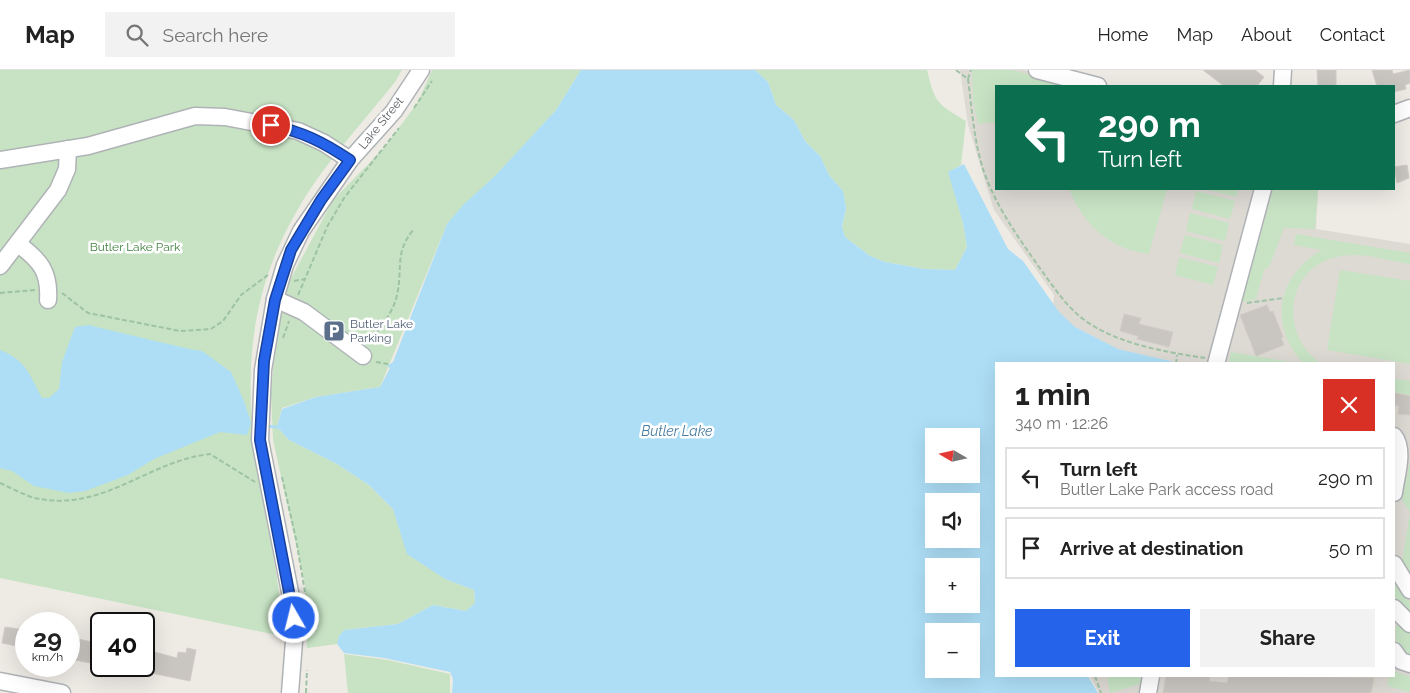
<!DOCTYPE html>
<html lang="en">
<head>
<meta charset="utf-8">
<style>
  :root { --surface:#fff; --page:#f2f2f2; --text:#222; --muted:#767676; --line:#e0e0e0; --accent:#2563eb }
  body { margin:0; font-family:Raleway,sans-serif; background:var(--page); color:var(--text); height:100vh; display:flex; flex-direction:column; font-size:19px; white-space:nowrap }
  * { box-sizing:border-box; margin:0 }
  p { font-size:16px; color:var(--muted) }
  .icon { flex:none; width:28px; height:28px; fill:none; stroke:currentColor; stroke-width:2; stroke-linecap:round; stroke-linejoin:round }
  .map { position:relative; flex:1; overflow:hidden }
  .side { position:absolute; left:995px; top:292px; width:400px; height:315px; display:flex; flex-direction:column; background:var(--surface); border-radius:0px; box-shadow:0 5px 20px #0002 }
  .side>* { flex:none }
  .hud { position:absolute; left:995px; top:15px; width:400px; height:105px; border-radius:0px; box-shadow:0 5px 20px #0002; background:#0b6e4f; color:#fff; overflow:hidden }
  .needle { width:32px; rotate:279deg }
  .controls { position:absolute; left:925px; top:358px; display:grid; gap:10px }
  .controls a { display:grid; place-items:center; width:55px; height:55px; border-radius:0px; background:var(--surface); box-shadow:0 5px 20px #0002; font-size:25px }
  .speed { position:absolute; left:15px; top:542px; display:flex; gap:10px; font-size:25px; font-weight:700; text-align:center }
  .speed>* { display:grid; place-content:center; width:65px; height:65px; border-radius:50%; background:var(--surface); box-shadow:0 5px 20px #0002; line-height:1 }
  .speed small { font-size:12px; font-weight:400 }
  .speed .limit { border:2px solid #111; border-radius:8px; background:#fff; color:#111 }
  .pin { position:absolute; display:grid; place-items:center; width:42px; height:42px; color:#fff; margin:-21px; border:2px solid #fff; border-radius:50%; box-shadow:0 1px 5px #0007 }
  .me { position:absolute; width:55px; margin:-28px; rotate:352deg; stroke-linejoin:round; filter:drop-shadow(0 0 4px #0008) }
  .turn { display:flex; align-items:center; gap:18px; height:105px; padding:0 20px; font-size:22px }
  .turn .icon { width:65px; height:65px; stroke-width:2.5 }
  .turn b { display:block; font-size:35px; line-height:42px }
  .round { display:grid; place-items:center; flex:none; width:52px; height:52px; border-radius:0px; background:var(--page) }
  .summary { display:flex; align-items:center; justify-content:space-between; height:85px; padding:0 20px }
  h1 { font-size:30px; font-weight:700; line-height:38px }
  .primary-button { display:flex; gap:10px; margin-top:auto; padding:10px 20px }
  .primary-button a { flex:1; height:58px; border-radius:0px; background:var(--accent); color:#fff; font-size:20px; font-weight:700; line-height:58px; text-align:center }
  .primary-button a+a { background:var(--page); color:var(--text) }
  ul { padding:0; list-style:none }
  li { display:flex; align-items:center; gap:15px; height:62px; margin:0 10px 8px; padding:0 10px; border:2px solid var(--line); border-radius:0px }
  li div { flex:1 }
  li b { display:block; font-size:19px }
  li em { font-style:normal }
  header { display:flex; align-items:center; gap:30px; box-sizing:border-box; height:70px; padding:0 25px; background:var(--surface); border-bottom:1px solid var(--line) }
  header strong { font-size:24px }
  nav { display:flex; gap:28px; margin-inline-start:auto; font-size:18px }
  .search { width:350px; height:45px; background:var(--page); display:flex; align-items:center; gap:12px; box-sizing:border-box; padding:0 18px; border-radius:0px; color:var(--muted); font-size:19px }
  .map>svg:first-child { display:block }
  .education { fill:#dddad4 }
  .green { fill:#c7e3c4 }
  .water { fill:#addef6; fill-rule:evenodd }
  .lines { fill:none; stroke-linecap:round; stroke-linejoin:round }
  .stream { stroke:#addef6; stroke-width:3 }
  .building { fill:#c9c6c2; stroke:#d2ccc4 }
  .minor-casing { stroke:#b0b3b6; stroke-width:19 }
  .path { stroke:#9ec3a4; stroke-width:2; stroke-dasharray:5 2.5; stroke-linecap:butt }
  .minor { stroke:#fff; stroke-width:16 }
  .route-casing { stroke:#184099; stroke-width:12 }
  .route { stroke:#2563eb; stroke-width:9 }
  .labels { text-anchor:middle; stroke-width:5; stroke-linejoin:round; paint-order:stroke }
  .street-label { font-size:12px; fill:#5d6164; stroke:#fff }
  .park-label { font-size:12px; fill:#42823e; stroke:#fff }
  .service-label { font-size:12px; fill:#4e5e75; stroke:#fff; text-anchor:start }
  .water-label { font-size:14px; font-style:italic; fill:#477b9f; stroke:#fff }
</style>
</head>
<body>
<header>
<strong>Map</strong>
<div class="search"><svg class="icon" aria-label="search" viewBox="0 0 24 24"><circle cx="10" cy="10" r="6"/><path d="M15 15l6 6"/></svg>Search here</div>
<nav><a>Home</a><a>Map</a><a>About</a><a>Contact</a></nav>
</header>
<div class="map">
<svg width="1410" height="623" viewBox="0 0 1410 623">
  <rect width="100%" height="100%" fill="#eeebe5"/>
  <path class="education" d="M 960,0 L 1023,0 L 1079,16 L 996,16 L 996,119 L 1318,119 L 1316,159 L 1410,174 L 1410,623 L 1099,623 L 1090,606 L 1394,606 L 1394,294 L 1048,294 L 1054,225 L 994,140 L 968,55 Z"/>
  <g class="green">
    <path d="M 0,0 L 402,0 L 395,12 C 360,56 319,99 293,148 C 248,229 244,308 257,398 C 265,454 282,509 282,566 L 0,508 Z"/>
    <path d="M 432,0 L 581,0 L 556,40 L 496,106 L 447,154 L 380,317 L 316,327 L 282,338 L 277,357 L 289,370 L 337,394 L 369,415 L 393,439 L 399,455 L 445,509 L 474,520 L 475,533 L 466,541 L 433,535 L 398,554 L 344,560 L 339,566 L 337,574 L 307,578 L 305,515 L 273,370 L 271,323 L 277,253 L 290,210 L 333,130 L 384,78 L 418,32 Z"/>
    <path d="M 755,0 L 927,0 C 935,33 937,34 966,51 L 961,95 L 949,102 L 963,153 L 967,177 L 955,200 L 924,199 L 885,192 L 870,186 L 845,167 L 842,158 L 846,138 L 843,121 L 829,105 L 820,86 L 805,71 L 794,50 L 776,35 L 768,12 Z"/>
    <path d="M 972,0 L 1012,0 L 1073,16 L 996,16 L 996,52 L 978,54 L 973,31 Z"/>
    <path d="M 1069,119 L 1167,119 L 1149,184 C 1109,179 1084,155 1069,119 Z"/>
    <path d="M 1205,119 L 1238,119 L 1236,127 Z"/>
    <path d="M 1273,119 L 1318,119 L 1315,159 L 1284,158 L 1269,197 L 1264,200 L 1256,229 L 1242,232 Z"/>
    <path d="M 1196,121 L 1235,131 L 1230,149 L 1192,139 Z"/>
    <path d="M 1190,143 L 1229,153 L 1225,171 L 1186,161 Z"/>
    <path d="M 1296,164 L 1410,183 L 1410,194 C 1386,190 1357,180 1333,188 C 1283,202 1281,268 1322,294 L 1304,294 C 1268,256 1277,205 1322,180 L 1294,175 Z"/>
    <path d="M 1185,165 L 1223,175 L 1219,193 L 1180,183 Z"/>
    <path d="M 1179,187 L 1218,197 L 1213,215 L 1175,205 Z"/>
    <path d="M 1340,200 L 1410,211 L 1410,294 L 1327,280 Z"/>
    <path d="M 1231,282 L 1302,294 L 1226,294 L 1229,293 Z"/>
    <path d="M 1394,309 L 1410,311 L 1410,325 L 1394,322 Z"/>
    <path d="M 1410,390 L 1410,508 L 1402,493 L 1410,442 L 1402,430 Z"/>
    <path d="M 1394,506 L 1410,533 L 1410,548 L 1394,525 Z"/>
    <path d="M 1399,555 L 1410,562 L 1410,588 C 1398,581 1394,570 1396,556 Z"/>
    <path d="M 344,584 L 388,590 L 450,604 L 450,623 L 348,623 Z"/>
    <path d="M 1394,601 L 1410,607 L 1410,622 L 1388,616 L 1389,606 L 1394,606 Z"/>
    <path d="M 1107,606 L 1146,606 L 1145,615 L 1140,614 L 1110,623 Z"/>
  </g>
  <g class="water">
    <path d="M 581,0 L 755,0 L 768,12 L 776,35 L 794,50 L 805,71 L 820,86 L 829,105 L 843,121 L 846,138 L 842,157 L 845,167 L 870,186 L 885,192 L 924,199 L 955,200 L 967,177 L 963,153 L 948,102 L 964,94 L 1008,179 L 1023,191 L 1059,242 L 1075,257 L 1118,279 L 1183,294 L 996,294 L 996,606 L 1088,606 L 1098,623 L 452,623 L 453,609 L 450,602 L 384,588 L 344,583 L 337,574 L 339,566 L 344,560 L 398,554 L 433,535 L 466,541 L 475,533 L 474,520 L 445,509 L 407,484 L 393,439 L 369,415 L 337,394 L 289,370 L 277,357 L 282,339 L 316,327 L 380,317 L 390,298 L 387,296 L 393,292 L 447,154 L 463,135 L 495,106 L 556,40 ZM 934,366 L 971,366 L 971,404 L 934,404 ZM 934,431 L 971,431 L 971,469 L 934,469 ZM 934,496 L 971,496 L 971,534 L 934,534 ZM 934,561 L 971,561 L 971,599 L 934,599 Z"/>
    <path d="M 88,255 L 189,279 L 202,281 L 231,302 L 244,331 L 251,353 L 247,365 L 220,362 L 154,389 L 128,405 L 85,421 L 69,423 L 34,416 L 12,401 L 0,398 L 0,280 C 27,291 29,304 42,328 L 49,328 L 59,319 L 62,292 L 75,257 Z"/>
  </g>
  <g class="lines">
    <path class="stream" d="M 266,356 L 277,357"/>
  </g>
  <g class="building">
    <path d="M 1203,0 L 1255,0 L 1264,7 L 1257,16 L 1224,16 Z"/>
    <path d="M 1317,0 L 1336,0 L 1336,16 L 1318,16 Z"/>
    <path d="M 1372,0 L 1392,0 L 1393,4 L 1410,0 L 1410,13 L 1405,15 L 1406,19 L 1394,22 L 1394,16 L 1377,16 Z"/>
    <path d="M 1407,95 L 1409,108 L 1397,113 L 1394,97 Z"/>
    <path d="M 1267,235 L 1270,242 L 1273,241 L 1283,267 L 1281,268 L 1284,275 L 1256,286 L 1240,245 Z"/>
    <path d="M 1124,244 L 1141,248 L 1139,254 L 1173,262 L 1169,277 L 1137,269 L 1138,266 L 1120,261 Z"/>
    <path d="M 1394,323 L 1410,326 L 1410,345 L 1398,344 L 1399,336 L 1394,335 Z"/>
    <path d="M 5,557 L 26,560 L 26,578 L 2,573 Z"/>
    <path d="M 69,567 L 101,574 L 101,595 L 75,590 L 76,582 L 69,580 Z"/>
    <path d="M 187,578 L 196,580 L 190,611 L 146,602 L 151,581 L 177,588 L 178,582 L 186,583 Z"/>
    <path d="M 1166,606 L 1210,606 L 1209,611 L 1227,613 L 1229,606 L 1374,608 L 1371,623 L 1163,623 Z"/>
  </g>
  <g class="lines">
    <g class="minor-casing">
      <g id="minor">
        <path d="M 1037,0 L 1098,16"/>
        <path d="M 1282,16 L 1283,0"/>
        <path d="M 1394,44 L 1410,38"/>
        <path d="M 0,90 L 88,76 L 195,46 L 225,47 L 298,61 L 324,73 L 350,90"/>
        <path d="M 18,174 C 40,190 50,202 48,230"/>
        <path d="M 0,196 L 58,120 L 67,99 L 68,79"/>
        <path d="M 275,229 L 304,242 L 363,286"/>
        <path d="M 1216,294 L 1263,119"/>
        <path d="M 1394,366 C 1405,380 1396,406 1394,423"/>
        <path d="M 1394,494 L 1410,520"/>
        <path d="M 1394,538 L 1410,554"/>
        <path d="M 1394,581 L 1401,591 L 1410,594"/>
        <path d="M 0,611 L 62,623"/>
        <path d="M 290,623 L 295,558 L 293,537 L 260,370 L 263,300 L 275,229 L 285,195 L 301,161 L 350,90 L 394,41 L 421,0"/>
        <path d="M 1148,623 L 1151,606"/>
      </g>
    </g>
    <g class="path">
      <path d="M 956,0 L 968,9 C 972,39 974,73 984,102 C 997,138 1018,167 1039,197 C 1053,216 1065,235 1083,249 C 1116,274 1166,282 1205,288"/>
      <path d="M 968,9 L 971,0"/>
      <path d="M 414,38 L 432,11"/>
      <path d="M 294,211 L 305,209 L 327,157 L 344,128 L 399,58"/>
      <path d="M 0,223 L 35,220"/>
      <path d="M 62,223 L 88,243 L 180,261 L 197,260 L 211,259 L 223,251 L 241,225 L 268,205"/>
      <path d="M 298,225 L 305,209"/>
      <path d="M 1247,233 L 1283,228"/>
      <path d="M 283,268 L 289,251"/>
      <path d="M 368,274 C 379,258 393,244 397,225 C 403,199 394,182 414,159"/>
      <path d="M 376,292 L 388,294"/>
      <path d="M 1176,294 L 1177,285"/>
      <path d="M 282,407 L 296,469 L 305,522"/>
      <path d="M 0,413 C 11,418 24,425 35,428 C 103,443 147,391 210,384 L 255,412"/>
      <path d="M 1095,606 L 1101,623"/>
      <path d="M 306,623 L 307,600"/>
    </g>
    <use href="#minor" class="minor"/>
  </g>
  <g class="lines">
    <g class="route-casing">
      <path id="route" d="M 271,55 C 303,62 323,72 350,90 L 321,130 L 291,180 L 275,230 L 264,291 L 260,370 L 294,548"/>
    </g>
    <use href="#route" class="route"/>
  </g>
  <defs>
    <g id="parking-square" transform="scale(1.125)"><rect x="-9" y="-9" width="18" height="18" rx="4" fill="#5c6f8a" stroke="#fff"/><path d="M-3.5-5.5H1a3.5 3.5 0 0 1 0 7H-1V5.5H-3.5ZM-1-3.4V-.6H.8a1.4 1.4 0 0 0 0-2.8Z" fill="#fff"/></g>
  </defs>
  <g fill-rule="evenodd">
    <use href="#parking-square" x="334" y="261"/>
  </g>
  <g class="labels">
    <g class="street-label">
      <text transform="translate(381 53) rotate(-51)" y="4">Lake Street</text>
    </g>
    <g class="park-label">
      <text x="135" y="181">Butler Lake Park</text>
    </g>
    <g class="service-label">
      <text x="350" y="258">Butler Lake<tspan x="350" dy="14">Parking</tspan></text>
    </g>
    <g class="water-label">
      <text x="677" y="366">Butler Lake</text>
    </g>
  </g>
</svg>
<div class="controls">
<a><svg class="needle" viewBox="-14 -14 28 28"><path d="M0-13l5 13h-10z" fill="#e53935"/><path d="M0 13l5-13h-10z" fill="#767676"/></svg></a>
<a><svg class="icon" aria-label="sound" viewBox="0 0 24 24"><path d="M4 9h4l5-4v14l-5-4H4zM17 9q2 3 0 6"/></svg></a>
<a>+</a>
<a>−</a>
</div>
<div class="speed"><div>29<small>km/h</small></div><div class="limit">40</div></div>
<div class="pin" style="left:271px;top:55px;background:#d93025"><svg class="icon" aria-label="arrive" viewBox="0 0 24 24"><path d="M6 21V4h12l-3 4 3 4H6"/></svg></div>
<svg class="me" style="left:294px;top:548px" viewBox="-20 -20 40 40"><circle r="17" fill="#2563eb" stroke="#fff" stroke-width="3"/><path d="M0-11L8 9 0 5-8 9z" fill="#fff"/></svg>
<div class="hud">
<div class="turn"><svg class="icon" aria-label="left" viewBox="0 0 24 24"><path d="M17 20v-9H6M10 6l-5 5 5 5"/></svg><div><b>290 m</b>Turn left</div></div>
</div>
<section class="side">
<div class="summary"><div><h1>1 min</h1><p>340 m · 12:26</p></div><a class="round" style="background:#d93025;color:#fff"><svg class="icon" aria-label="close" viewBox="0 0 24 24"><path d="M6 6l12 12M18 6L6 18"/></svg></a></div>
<ul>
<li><svg class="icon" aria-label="left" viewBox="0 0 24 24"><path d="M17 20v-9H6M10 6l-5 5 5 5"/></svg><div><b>Turn left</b><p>Butler Lake Park access road</p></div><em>290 m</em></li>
<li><svg class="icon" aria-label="arrive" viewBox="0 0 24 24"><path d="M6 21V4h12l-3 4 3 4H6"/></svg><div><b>Arrive at destination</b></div><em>50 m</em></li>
</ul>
<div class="primary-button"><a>Exit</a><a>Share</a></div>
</section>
</div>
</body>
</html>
